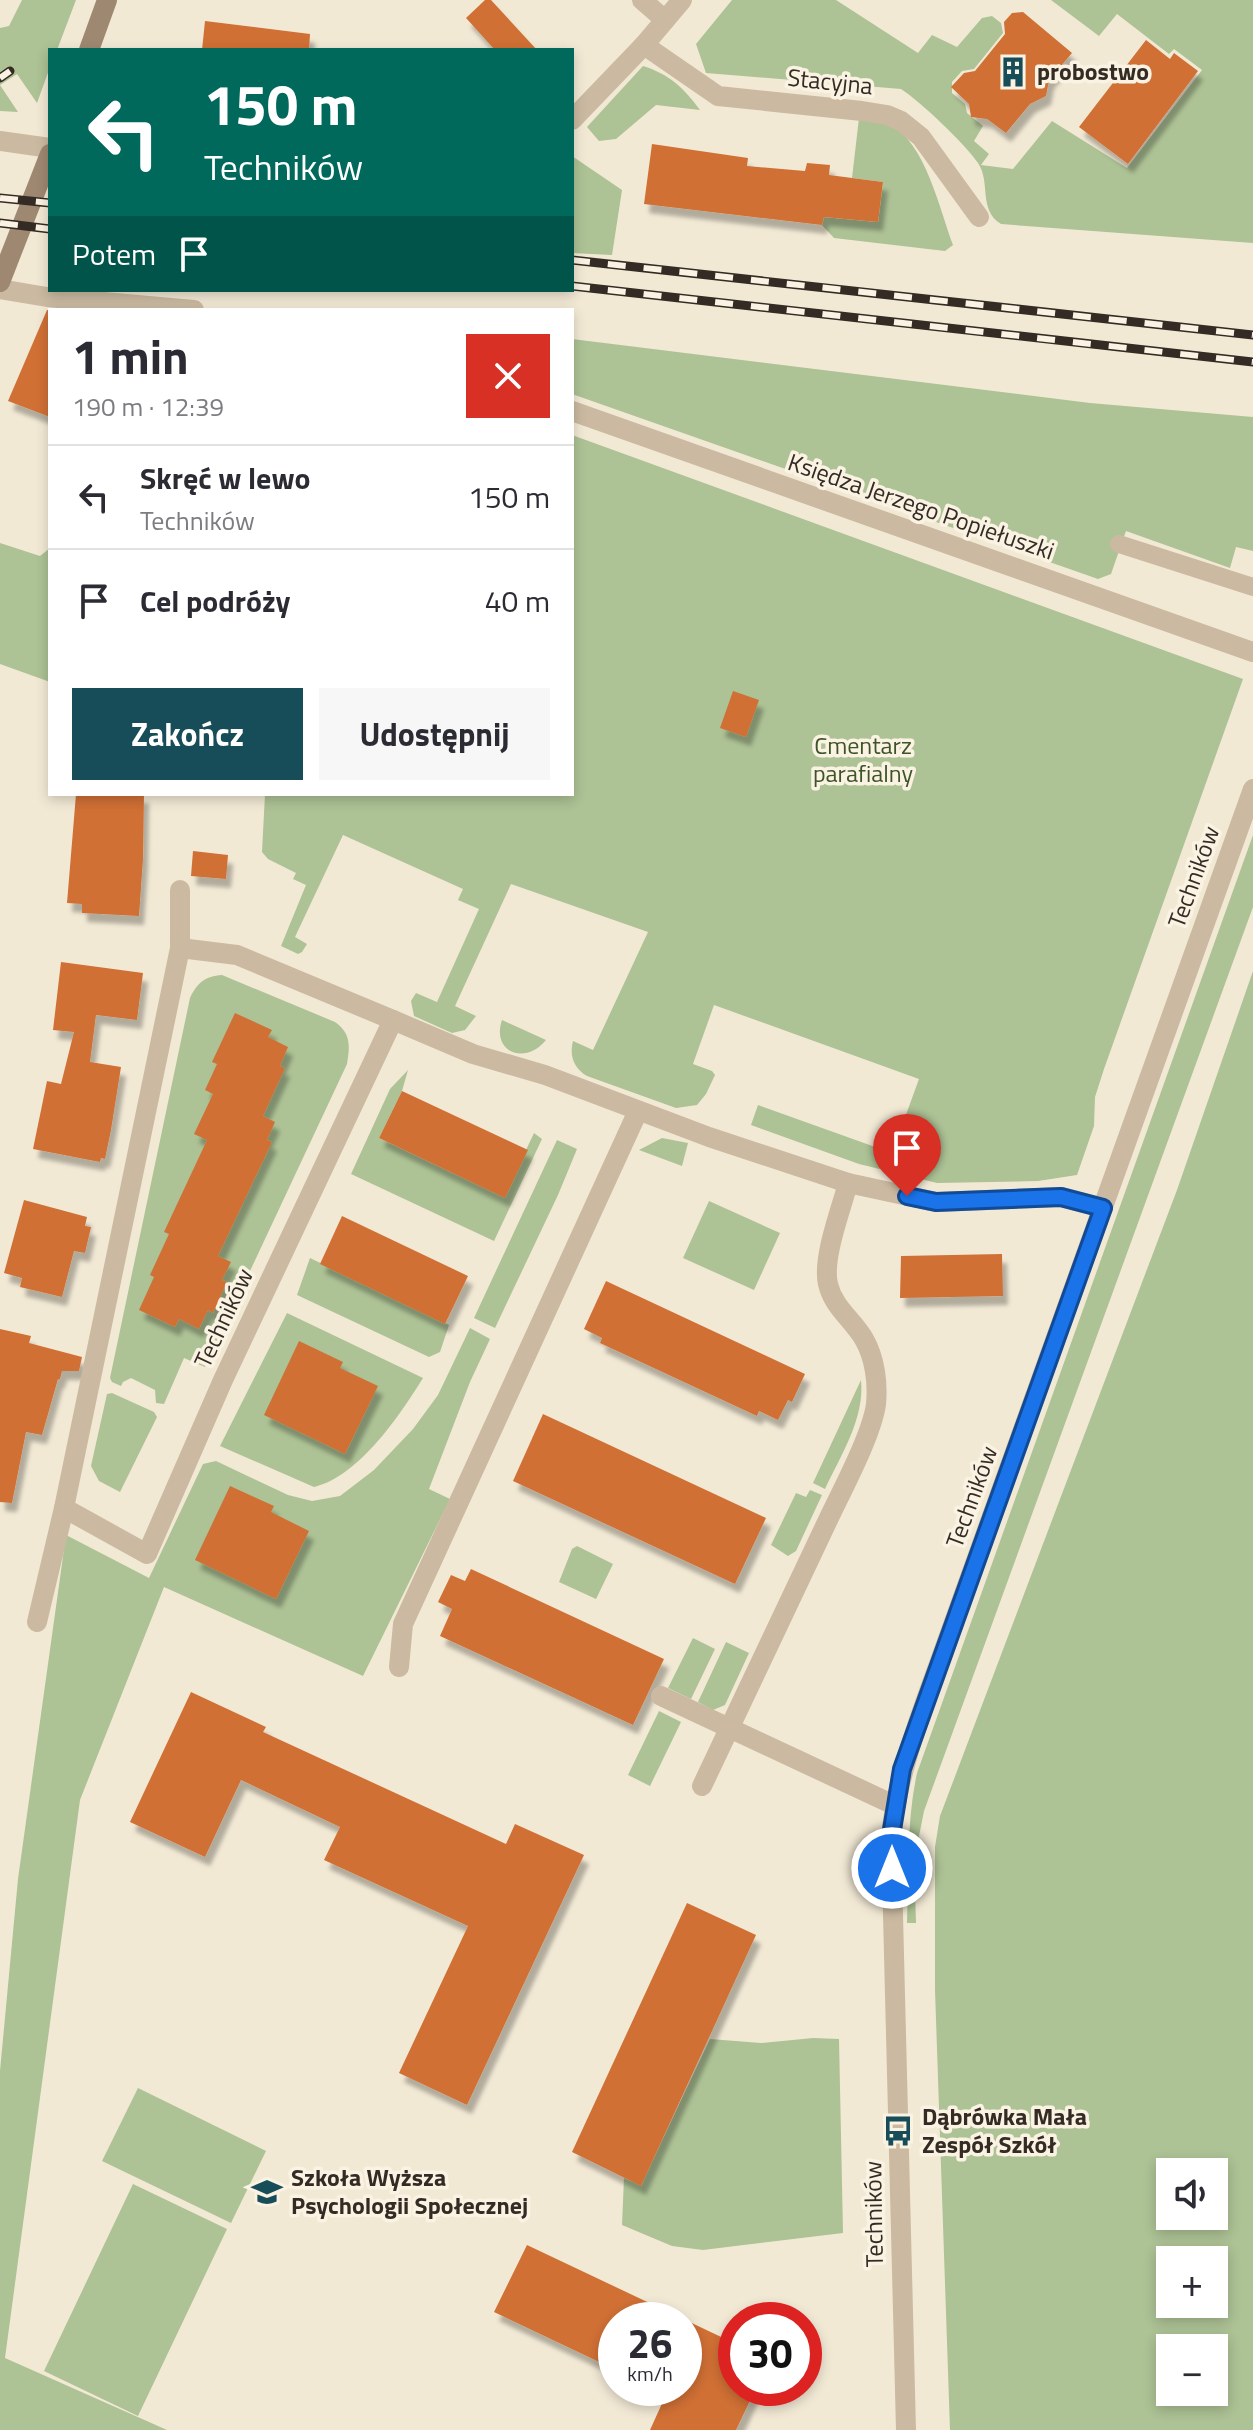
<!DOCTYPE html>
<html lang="pl">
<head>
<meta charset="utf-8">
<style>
  :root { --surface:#fff; --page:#f7f7f7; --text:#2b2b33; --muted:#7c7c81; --line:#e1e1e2; --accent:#174c59 }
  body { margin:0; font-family:"Titillium Web",sans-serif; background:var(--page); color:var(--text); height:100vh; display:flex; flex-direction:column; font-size:30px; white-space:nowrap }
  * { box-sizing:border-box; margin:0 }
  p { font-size:26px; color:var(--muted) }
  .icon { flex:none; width:44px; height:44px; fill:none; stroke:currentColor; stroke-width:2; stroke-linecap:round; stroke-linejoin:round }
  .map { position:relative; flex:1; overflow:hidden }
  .panel { position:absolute; left:48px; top:308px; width:526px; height:488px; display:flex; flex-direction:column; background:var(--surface); border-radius:0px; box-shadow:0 4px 12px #0003 }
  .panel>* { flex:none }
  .top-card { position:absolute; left:48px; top:48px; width:526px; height:244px; border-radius:0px; box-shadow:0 4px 12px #0003; background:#00695c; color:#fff; overflow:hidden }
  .fabs { position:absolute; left:1156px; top:2158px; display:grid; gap:16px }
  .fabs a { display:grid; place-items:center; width:72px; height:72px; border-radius:0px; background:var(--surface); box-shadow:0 4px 12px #0003; font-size:40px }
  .speed { position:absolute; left:598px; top:2302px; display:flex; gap:16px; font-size:40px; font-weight:700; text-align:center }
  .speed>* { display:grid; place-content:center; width:104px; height:104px; border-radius:50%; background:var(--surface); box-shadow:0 4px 12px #0003; line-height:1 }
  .speed small { font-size:20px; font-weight:400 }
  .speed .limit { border:12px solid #d22; background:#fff; color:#111 }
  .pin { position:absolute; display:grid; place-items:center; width:68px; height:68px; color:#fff; margin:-82px -34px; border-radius:50% 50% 50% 0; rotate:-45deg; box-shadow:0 0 8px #0007 }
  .pin .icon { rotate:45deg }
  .me { position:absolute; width:88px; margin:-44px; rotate:0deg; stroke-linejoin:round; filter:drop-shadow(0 0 6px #0008) }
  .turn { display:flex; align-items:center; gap:28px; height:168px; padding:0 24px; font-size:36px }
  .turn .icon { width:104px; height:104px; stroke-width:2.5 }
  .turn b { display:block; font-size:56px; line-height:68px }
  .then { display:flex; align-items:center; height:76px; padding:0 24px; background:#0003; gap:16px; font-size:30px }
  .round { display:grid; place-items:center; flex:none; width:84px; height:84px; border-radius:0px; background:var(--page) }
  .head { display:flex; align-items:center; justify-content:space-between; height:136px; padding:0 24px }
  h1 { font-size:48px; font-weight:700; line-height:60px }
  .button { display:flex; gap:16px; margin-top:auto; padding:16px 24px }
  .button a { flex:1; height:92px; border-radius:0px; background:var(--accent); color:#fff; font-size:32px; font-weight:700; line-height:92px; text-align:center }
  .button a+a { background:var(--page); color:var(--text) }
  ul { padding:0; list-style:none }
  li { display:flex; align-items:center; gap:24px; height:104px; padding:0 24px; border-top:2px solid var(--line) }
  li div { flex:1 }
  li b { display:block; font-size:30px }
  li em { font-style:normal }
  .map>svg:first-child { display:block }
  .green { fill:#adc295; fill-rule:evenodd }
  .building { fill:#d07036; filter:url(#shadow) }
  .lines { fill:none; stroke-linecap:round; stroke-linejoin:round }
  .lane { stroke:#cbbaa1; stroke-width:18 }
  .street { stroke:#cbbaa1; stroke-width:20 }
  .secondary { stroke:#9f8872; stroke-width:20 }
  .rail-casing { stroke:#342c24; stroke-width:9 }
  .rail { stroke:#faf2e2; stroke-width:6; stroke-dasharray:18; stroke-linecap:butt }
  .route-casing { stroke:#114b97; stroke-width:20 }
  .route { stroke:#1a73e8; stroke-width:14 }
  .labels { text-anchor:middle; stroke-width:7; stroke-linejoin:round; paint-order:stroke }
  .poi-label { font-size:24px; font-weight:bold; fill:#342c24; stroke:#faf2e2; text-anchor:start }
  .street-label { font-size:24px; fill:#342c24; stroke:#faf2e2 }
  .park-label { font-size:24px; fill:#3d5426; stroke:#faf2e2 }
</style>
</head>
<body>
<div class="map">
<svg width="1253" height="2430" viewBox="0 0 1253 2430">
  <defs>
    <filter id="shadow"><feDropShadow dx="5" dy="9" stdDeviation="2" flood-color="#0004"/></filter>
  </defs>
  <rect width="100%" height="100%" fill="#f2e9d5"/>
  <g class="green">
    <path d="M 22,0 L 76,0 L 57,50 L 50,50 L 50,67 L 37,103 L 17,74 L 0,85 L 18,112 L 0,111 L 0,28 L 9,26 Z"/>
    <path d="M 732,0 L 836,0 L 918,53 L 932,35 L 957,47 L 982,18 L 992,16 L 1001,23 L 1003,33 L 974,69 L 962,71 L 952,82 L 952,93 L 965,104 L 967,113 L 983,126 L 974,141 L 989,154 L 981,165 L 1013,169 L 1052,121 L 1127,168 L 1202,70 L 1174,49 L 1169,54 L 1117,14 L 1099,36 L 1051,0 L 1253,0 L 1253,243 L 1001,224 C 978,210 991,182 978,163 C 964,143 921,102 901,89 L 706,73 L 696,44 Z"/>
    <path d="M 643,66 C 669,74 684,88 700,110 L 656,105 L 616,139 L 599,141 L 587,127 Z"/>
    <path d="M 859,118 C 868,120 881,119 890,124 C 926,144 939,208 953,245 L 945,251 L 834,238 L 822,225 L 824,217 L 878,222 L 883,182 L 852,178 Z"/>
    <path d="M 572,156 L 622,190 L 612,255 L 572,253 Z"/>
    <path d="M 572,339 L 1090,403 L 1253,417 L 1253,551 L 1236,547 L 1230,568 L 1126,531 L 1111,574 L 1098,579 L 572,394 Z"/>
    <path d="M 572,435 L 1243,679 L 1104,1069 L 1095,1097 L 1094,1126 L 1077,1175 L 1038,1181 L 937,1183 L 859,1164 L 751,1125 L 758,1105 L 892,1153 L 919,1079 L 714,1005 L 693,1064 L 712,1071 L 715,1075 L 706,1094 L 697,1105 L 676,1108 L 587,1076 C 574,1068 569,1056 573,1041 L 593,1050 L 648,932 L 511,884 L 455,1006 L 476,1016 L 465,1030 L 452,1033 L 414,1016 L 411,1001 L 416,993 L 437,1002 L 479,909 L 458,900 L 463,889 L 343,835 L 295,937 L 307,944 L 302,952 L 298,954 L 281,946 L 306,885 L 293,879 L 296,873 L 268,859 L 262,852 L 265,794 L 572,794 Z"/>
    <path d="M 0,543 L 40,556 L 50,548 L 50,682 L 0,664 Z"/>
    <path d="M 1253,835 L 1253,907 L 924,1811 L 914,1861 L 916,1923 L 907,1923 C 909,1872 906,1824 917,1773 Z"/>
    <path d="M 1253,971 L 1253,2430 L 950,2430 L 935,1990 L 935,1847 L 940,1816 L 1177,1190 ZM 1170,2172 L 1214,2172 L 1214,2216 L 1170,2216 ZM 1170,2260 L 1214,2260 L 1214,2304 L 1170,2304 ZM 1170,2348 L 1214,2348 L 1214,2392 L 1170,2392 Z"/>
    <path d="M 222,975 L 335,1022 C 351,1033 350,1046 347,1064 L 205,1367 L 184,1358 L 164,1404 L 156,1403 L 155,1390 L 131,1378 L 123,1382 L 121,1386 L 112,1382 L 110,1378 L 190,998 C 197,983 205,976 222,975 Z"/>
    <path d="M 502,1020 L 546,1040 C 525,1066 491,1052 502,1020 Z"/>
    <path d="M 408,1070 L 402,1091 L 379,1138 L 504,1197 L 534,1133 L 542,1139 L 494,1241 L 351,1174 L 390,1089 Z"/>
    <path d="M 662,1138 L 688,1143 L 682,1166 L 639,1150 Z"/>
    <path d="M 557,1140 L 577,1149 L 558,1195 L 495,1328 L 474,1318 Z"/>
    <path d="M 709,1201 L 780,1233 L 754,1290 L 683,1258 Z"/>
    <path d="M 310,1258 L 449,1325 L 440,1352 L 429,1357 L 297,1295 Z"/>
    <path d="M 287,1313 L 423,1378 C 400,1415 359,1476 314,1487 L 220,1446 Z"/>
    <path d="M 470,1328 L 490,1339 L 470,1382 L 429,1489 L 450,1499 L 363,1676 L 164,1587 L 80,1800 L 5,2358 L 167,2430 L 0,2430 L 0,2071 L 18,1879 L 66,1535 L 149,1578 L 203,1464 L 216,1461 L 288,1495 L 312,1501 L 340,1496 L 374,1470 L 413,1429 L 438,1395 Z"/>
    <path d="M 861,1380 C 865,1418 841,1455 825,1489 L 813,1483 Z"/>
    <path d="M 112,1393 L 154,1412 L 157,1417 L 120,1492 L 99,1481 L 91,1466 L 107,1394 Z"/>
    <path d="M 810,1490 L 822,1495 L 796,1551 L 788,1556 L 771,1545 L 796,1493 L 806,1497 Z"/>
    <path d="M 577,1546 L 613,1564 L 596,1599 L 559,1582 L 572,1549 Z"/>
    <path d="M 693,1638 L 715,1649 L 691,1699 L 668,1688 Z"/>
    <path d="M 726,1642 L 749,1653 L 725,1705 L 713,1710 L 698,1702 Z"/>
    <path d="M 659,1711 L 681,1722 L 650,1786 L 628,1775 Z"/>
    <path d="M 813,2038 L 839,2039 L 843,2233 L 703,2250 L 672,2246 L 622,2225 L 624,2178 L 641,2185 L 710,2039 L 761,2043 Z"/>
    <path d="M 138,2088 L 266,2151 L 231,2223 L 102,2161 Z"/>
    <path d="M 133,2184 L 227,2229 L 138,2416 L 44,2371 Z"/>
  </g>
  <g class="building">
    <path d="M 485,0 L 491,0 L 537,50 L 495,50 L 466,18 Z"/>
    <path d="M 1023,12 L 1072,53 L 1049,80 L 1046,96 L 1030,104 L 1006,133 L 987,119 L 971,117 L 969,104 L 951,87 L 964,73 L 975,71 L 1005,34 L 1004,22 L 1012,13 Z"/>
    <path d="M 205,21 L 310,34 L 309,50 L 202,50 Z"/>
    <path d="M 1146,40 L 1170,59 L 1174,53 L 1198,71 L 1128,164 L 1079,127 Z"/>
    <path d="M 652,144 L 748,158 L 747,166 L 805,171 L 807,163 L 830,165 L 829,175 L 883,182 L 878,222 L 824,217 L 822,225 L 644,204 Z"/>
    <path d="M 47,310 L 50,310 L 50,417 L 8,401 Z"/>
    <path d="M 733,691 L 759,700 L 746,737 L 720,728 Z"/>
    <path d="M 76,794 L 144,794 L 143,859 L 139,916 L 82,913 L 82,904 L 67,903 Z"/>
    <path d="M 193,851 L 228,855 L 226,879 L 191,876 Z"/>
    <path d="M 61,962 L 143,973 L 137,1020 L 96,1015 L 90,1062 L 121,1067 L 111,1130 L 105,1159 L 101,1158 L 100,1162 L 33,1149 L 47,1081 L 61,1084 L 74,1032 L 53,1030 Z"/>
    <path d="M 235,1013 L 272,1030 L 268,1037 L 288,1047 L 280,1066 L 285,1068 L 263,1116 L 275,1122 L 267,1140 L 272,1142 L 218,1256 L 231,1262 L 222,1280 L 227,1282 L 213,1313 L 208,1310 L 199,1329 L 179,1319 L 175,1327 L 139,1310 L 154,1277 L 150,1275 L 169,1234 L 164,1232 L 207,1140 L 194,1134 L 213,1094 L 205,1090 L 217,1064 L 212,1062 Z"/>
    <path d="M 402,1091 L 528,1150 L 505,1198 L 379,1138 Z"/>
    <path d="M 24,1200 L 87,1217 L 85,1226 L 91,1227 L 85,1253 L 74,1251 L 62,1297 L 20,1287 L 22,1278 L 4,1273 Z"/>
    <path d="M 342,1216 L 468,1276 L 445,1324 L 320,1264 Z"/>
    <path d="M 1002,1254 L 1003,1296 L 900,1298 L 901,1256 Z"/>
    <path d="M 606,1281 L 805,1374 L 792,1402 L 788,1400 L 778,1420 L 759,1411 L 757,1416 L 600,1343 L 602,1338 L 584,1329 Z"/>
    <path d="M 0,1329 L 31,1336 L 29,1343 L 82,1357 L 79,1371 L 62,1371 L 60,1379 L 58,1379 L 42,1435 L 26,1432 L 12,1503 L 0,1502 Z"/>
    <path d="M 299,1341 L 343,1362 L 340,1368 L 378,1386 L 345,1454 L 264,1415 Z"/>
    <path d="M 543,1414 L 766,1518 L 735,1584 L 513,1481 Z"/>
    <path d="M 230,1486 L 274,1506 L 271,1512 L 309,1531 L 276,1599 L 195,1560 Z"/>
    <path d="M 471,1569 L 664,1659 L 633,1725 L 440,1636 L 452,1609 L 438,1602 L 451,1575 L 465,1581 Z"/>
    <path d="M 191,1692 L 266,1727 L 263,1732 L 506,1844 L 515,1824 L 584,1855 L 467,2105 L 399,2073 L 468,1926 L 324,1860 L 340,1827 L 241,1780 L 205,1857 L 130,1822 Z"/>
    <path d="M 687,1903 L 756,1935 L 641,2186 L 572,2152 Z"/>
    <path d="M 527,2245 L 736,2344 L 736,2388 L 756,2388 L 736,2430 L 650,2430 L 669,2388 L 684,2388 L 684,2320 L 616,2320 L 616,2370 L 494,2312 Z"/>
  </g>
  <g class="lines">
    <path class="lane" d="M 1119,544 L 1253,587"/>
    <g class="street">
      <path d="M 642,0 L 665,20"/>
      <path d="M 644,45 L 718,96 L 862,111 L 887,115 L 901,121 L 921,137 L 979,217"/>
      <path d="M 572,120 L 644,45 L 682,0"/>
      <path d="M 0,141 L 50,148"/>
      <path d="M 0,289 L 47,297 L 194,310"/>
      <path d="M 572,411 L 1253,652"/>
      <path d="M 180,890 L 180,948 L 64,1508 L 147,1554 L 223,1380 L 393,1020 L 473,1054 L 545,1075 L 709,1137 L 848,1183 L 936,1202 L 1061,1197 L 1103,1208"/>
      <path d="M 180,948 L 237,955 L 393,1020"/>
      <path d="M 37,1622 L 64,1508"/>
      <path d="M 399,1667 L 403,1624 L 638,1111"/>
      <path d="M 661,1696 L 894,1805"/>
      <path d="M 702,1786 C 743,1698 785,1610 827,1522 C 841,1492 872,1435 876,1404 C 878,1383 875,1358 864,1339 C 853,1320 833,1307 828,1284 C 822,1258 841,1210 848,1183"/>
      <path d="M 906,2430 L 891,1836 C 898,1770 923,1709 945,1647 L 1253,789"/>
    </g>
    <g class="secondary">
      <path d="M 89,50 L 107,0"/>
      <path d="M 0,282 L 50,154"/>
    </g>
    <g class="rail-casing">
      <g id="rail">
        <path d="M 0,78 L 10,71"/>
        <path d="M 0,198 L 50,203"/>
        <path d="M 0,223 L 50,229"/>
        <path d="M 572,260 L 1253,335"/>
        <path d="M 572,286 L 1253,362"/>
      </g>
    </g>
    <use href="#rail" class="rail"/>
  </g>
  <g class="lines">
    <g class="route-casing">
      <path id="route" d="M 892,1868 L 891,1836 L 902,1769 L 1103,1208 L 1061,1197 L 936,1202 L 907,1196"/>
    </g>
    <use href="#route" class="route"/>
  </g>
  <defs>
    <g id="building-bare" transform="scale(2.4)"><path d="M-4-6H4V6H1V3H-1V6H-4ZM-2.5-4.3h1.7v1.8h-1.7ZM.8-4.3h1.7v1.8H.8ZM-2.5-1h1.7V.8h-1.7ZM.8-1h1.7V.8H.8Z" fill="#174c59" stroke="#faf2e2" stroke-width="2.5" paint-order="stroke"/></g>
    <g id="bus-bare" transform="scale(2.4)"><path d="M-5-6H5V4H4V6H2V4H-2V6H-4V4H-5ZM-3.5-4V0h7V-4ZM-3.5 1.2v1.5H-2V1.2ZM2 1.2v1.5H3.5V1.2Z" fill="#174c59" stroke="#faf2e2" stroke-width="2.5" paint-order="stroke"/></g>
    <g id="university-bare" transform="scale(2.4)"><path d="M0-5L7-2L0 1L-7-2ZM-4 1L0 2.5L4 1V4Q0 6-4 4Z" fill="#174c59" stroke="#faf2e2" stroke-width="2.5" paint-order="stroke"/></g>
  </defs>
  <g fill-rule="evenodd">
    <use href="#building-bare" x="1013" y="72"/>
    <use href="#bus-bare" x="898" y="2131"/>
    <use href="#university-bare" x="267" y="2192"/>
  </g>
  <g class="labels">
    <g class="poi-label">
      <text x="1037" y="80">probostwo</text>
      <text x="922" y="2125">Dąbrówka Mała<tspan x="922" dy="28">Zespół Szkół</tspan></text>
      <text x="291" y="2186">Szkoła Wyższa<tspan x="291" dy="28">Psychologii Społecznej</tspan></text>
    </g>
    <g class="street-label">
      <text transform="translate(830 82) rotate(6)" y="8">Stacyjna</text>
      <text transform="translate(921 507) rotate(19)" y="8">Księdza Jerzego Popiełuszki</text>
      <text transform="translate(1194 877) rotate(-70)" y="8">Techników</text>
      <text transform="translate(224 1318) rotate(-65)" y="8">Techników</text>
      <text transform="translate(972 1497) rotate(-70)" y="8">Techników</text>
      <text transform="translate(874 2214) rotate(-91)" y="8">Techników</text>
    </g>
    <g class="park-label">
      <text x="863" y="754">Cmentarz<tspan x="863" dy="28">parafialny</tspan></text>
    </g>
  </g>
</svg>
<div class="fabs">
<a><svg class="icon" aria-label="sound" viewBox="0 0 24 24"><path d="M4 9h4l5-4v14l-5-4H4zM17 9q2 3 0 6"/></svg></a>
<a>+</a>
<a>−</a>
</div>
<div class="speed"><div>26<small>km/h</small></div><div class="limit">30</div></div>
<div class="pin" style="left:907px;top:1196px;background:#d93025"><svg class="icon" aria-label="arrive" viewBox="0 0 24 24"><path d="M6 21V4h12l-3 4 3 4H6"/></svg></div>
<svg class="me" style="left:892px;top:1868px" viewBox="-20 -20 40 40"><circle r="17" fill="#1a73e8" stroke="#fff" stroke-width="3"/><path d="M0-11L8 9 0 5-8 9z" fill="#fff"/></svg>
<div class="top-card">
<div class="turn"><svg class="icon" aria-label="left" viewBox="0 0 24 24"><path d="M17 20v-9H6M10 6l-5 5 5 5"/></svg><div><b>150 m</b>Techników</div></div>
<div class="then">Potem<svg class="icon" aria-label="arrive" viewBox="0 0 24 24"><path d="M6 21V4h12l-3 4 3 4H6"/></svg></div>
</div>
<section class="panel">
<div class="head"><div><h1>1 min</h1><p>190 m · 12:39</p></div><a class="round" style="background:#d93025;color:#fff"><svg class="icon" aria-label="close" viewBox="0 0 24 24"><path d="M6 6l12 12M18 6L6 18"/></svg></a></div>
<ul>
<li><svg class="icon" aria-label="left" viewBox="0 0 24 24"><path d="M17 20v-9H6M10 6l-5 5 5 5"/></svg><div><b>Skręć w lewo</b><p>Techników</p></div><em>150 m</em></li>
<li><svg class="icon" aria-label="arrive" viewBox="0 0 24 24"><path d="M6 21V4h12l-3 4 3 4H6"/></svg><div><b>Cel podróży</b></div><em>40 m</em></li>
</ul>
<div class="button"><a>Zakończ</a><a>Udostępnij</a></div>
</section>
</div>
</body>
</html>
